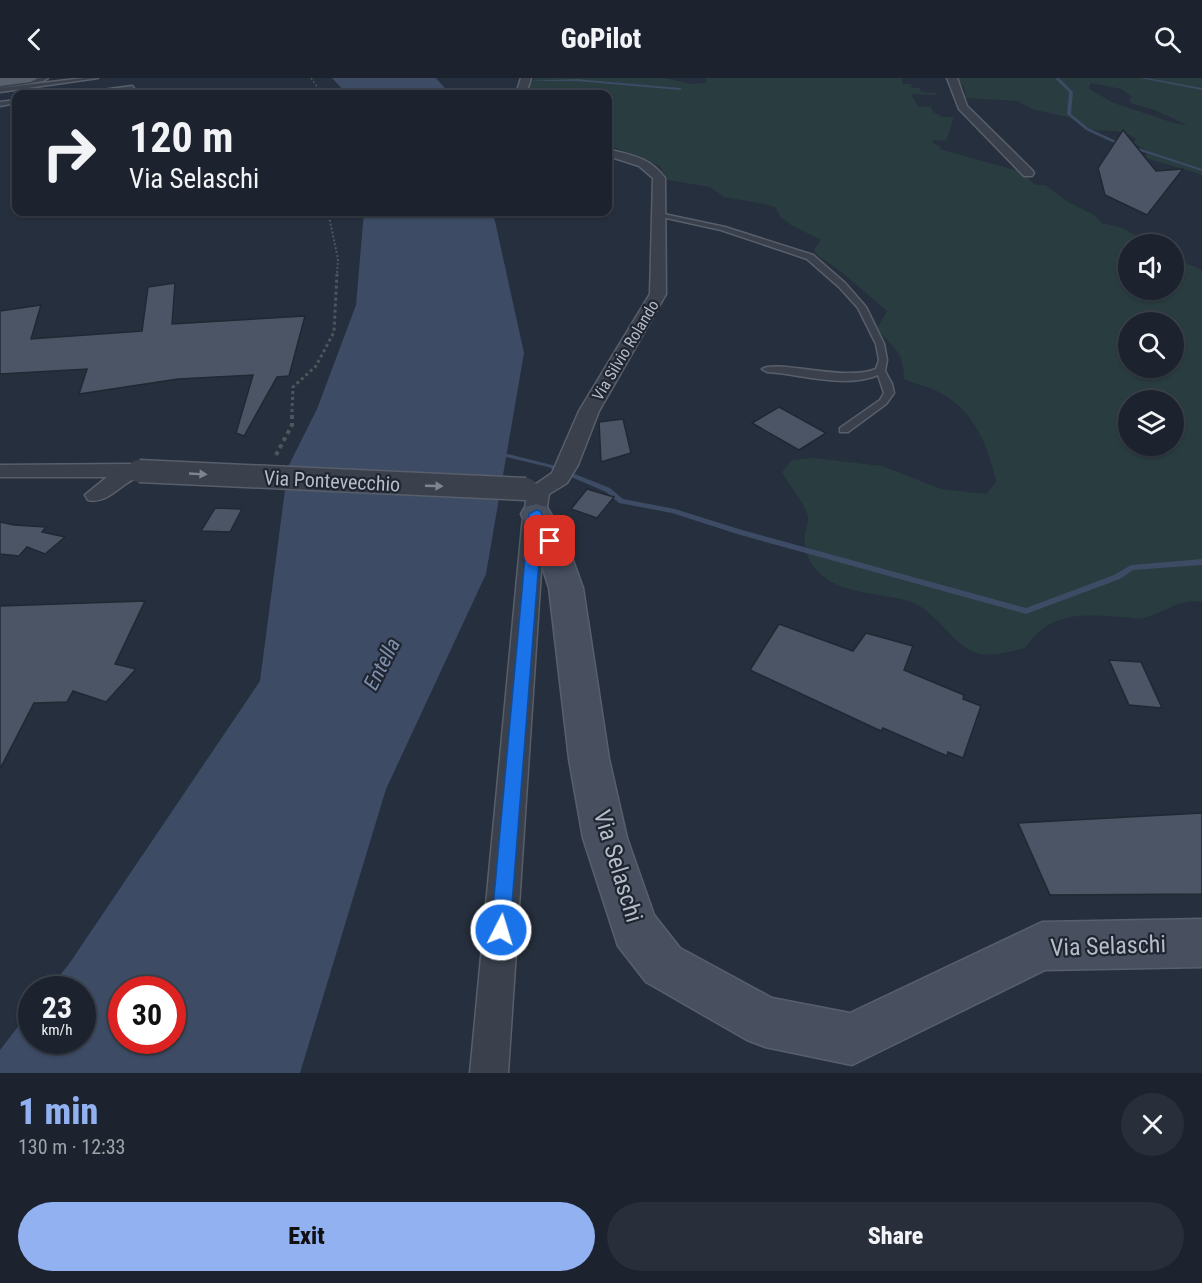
<!DOCTYPE html>
<html lang="en">
<head>
<meta charset="utf-8">
<style>
  :root { --surface:#1c232e; --page:#292f3a; --text:#f1f3f6; --muted:#a0a4aa; --line:#3a404a; --accent:#92b1f1 }
  body { margin:0; font-family:"Roboto Condensed",sans-serif; background:var(--page); color:var(--text); height:100vh; display:flex; flex-direction:column; font-size:22px; white-space:nowrap }
  * { box-sizing:border-box; margin:0 }
  p { font-size:20px; color:var(--muted) }
  .icon { flex:none; width:33px; height:33px; fill:none; stroke:currentColor; stroke-width:2; stroke-linecap:round; stroke-linejoin:round }
  .map { position:relative; height:995px; overflow:hidden }
  .details { display:flex; flex-direction:column; background:var(--surface); flex:1 }
  .details>* { flex:none }
  .hud { position:absolute; left:12px; top:12px; width:600px; height:126px; border-radius:12px; box-shadow:0 2px 4px #0004,0 0 0 2px var(--line); background:#1c232e; color:var(--text); overflow:hidden }
  .tools { position:absolute; left:1118px; top:156px; display:grid; gap:12px }
  .tools a { display:grid; place-items:center; width:66px; height:66px; border-radius:50%; background:var(--surface); box-shadow:0 2px 4px #0004,0 0 0 2px var(--line); font-size:30px }
  .speed { position:absolute; left:18px; top:898px; display:flex; gap:12px; font-size:30px; font-weight:700; text-align:center }
  .speed>* { display:grid; place-content:center; width:78px; height:78px; border-radius:50%; background:var(--surface); box-shadow:0 2px 4px #0004,0 0 0 2px var(--line); line-height:1 }
  .speed small { font-size:15px; font-weight:400 }
  .speed .limit { border:9px solid #d22; background:#fff; color:#111 }
  .pin { position:absolute; display:grid; place-items:center; width:51px; height:51px; color:#fff; margin:-26px; border-radius:12px; box-shadow:0 3px 9px #0006 }
  .me { position:absolute; width:66px; margin:-33px; rotate:5deg; stroke-linejoin:round; filter:drop-shadow(0 0 4px #0008) }
  .turn { display:flex; align-items:center; gap:21px; height:126px; padding:0 18px; font-size:27px }
  .turn .icon { width:78px; height:78px; stroke-width:2.5 }
  .turn b { display:block; font-size:42px; line-height:51px }
  .round { display:grid; place-items:center; flex:none; width:63px; height:63px; border-radius:32px; background:var(--page) }
  .headline { display:flex; align-items:center; justify-content:space-between; height:102px; padding:0 18px }
  h1 { font-size:36px; font-weight:800; line-height:45px; color:var(--accent) }
  .button { display:flex; gap:12px; margin-top:auto; padding:12px 18px }
  .button a { flex:1; height:69px; border-radius:36px; background:var(--accent); color:#111; font-size:24px; font-weight:800; line-height:69px; text-align:center }
  .button a+a { background:var(--page); color:var(--text) }
  header { display:flex; justify-content:space-between; align-items:center; height:78px; padding:0 18px; background:var(--surface); font-size:27px; font-weight:800 }
  .map>svg:first-child { display:block }
  .green { fill:#293c3f; fill-rule:evenodd }
  .water { fill:#3d4b65; fill-rule:evenodd }
  .lines { fill:none; stroke-linecap:round; stroke-linejoin:round }
  .stream { fill:#3d4b65; fill-rule:evenodd }
  .building { fill:#4c5566; stroke:#212834; stroke-width:1.5 }
  .lane-casing { stroke:#585f6b; stroke-width:3 }
  .street-casing { stroke:#585f6b; stroke-width:3 }
  .secondary-casing { stroke:#585f6b; stroke-width:3 }
  .primary-casing { stroke:#434a56; stroke-width:3 }
  .path-far3 { stroke:#48595d; stroke-width:1.5; stroke-dasharray:2 2; stroke-linecap:butt }
  .path-far2 { stroke:#48595d; stroke-width:2; stroke-dasharray:2 2; stroke-linecap:butt }
  .path-far1 { stroke:#48595d; stroke-width:3; stroke-dasharray:3 3; stroke-linecap:butt }
  .path { stroke:#48595d; stroke-width:4; stroke-dasharray:4 4; stroke-linecap:butt }
  .lane { fill:#3a414d; fill-rule:evenodd }
  .street { fill:#3a414d; fill-rule:evenodd }
  .secondary { fill:#485060; fill-rule:evenodd }
  .primary { fill:#58606d; fill-rule:evenodd }
  .street-bridge-casing { stroke:#585f6b; stroke-width:25; stroke-linecap:butt }
  .street-bridge { stroke:#3a414d; stroke-width:22 }
  .oneway { fill:#7e8591 }
  .route { fill:#1a73e8; stroke:#114b97; stroke-width:1.5 }
  .labels { text-anchor:middle; stroke-width:4.5; stroke-linejoin:round; paint-order:stroke }
  .far-street-label { font-size:16px; fill:#b6bcc8; stroke:#1f2632 }
  .street-label { font-size:20px; fill:#b6bcc8; stroke:#1f2632 }
  .water-label { font-size:21px; font-style:italic; fill:#7f90ae; stroke:#1f2632 }
  .near-street-label { font-size:24px; fill:#b6bcc8; stroke:#1f2632 }
</style>
</head>
<body>
<header><svg class="icon" aria-label="back" viewBox="0 0 24 24"><path d="M15 5l-7 7 7 7"/></svg>GoPilot<svg class="icon" aria-label="search" viewBox="0 0 24 24"><circle cx="10" cy="10" r="6"/><path d="M15 15l6 6"/></svg></header>
<div class="map">
<svg width="1202" height="995" viewBox="0 0 1202 995">
  <rect width="100%" height="100%" fill="#262f3d"/>
  <g class="green">
    <path d="M 534,0 L 665,0 L 691,6 L 706,5 L 706,0 L 905,0 L 902,1 L 902,6 L 911,6 L 912,10 L 920,10 L 921,14 L 936,15 L 936,17 L 911,16 L 918,28 L 931,29 L 933,34 L 943,39 L 954,39 L 946,63 L 932,62 L 934,66 L 940,68 L 940,71 L 1022,94 L 1035,107 L 1045,107 L 1068,124 L 1094,137 L 1102,145 L 1123,150 L 1150,166 L 1128,166 L 1128,212 L 1173,212 L 1173,179 L 1202,192 L 1202,524 C 1179,520 1165,535 1144,540 C 1137,542 1128,539 1121,539 C 1081,536 1049,534 1025,570 C 1010,574 995,578 980,576 C 956,572 938,534 911,524 C 879,513 843,519 817,493 C 808,483 803,469 805,455 C 806,449 809,443 808,438 C 803,422 790,409 782,394 L 792,382 L 814,380 L 882,388 L 941,411 L 986,416 L 996,404 C 989,370 975,335 944,317 C 932,309 917,307 904,301 C 903,272 894,271 877,251 L 887,233 L 839,192 L 817,177 L 814,171 L 821,162 L 791,147 L 780,139 L 776,130 L 769,127 L 724,119 L 710,109 L 667,102 L 660,88 L 608,67 L 608,16 L 525,16 ZM 1128,244 L 1173,244 L 1173,290 L 1128,290 ZM 1128,322 L 1173,322 L 1173,368 L 1128,368 Z"/>
    <path d="M 956,0 L 1202,0 L 1202,101 L 1200,96 L 1145,80 L 1147,73 L 1133,65 L 1136,61 C 1120,49 1103,55 1085,51 L 1080,45 L 1068,39 L 1035,32 L 1017,23 L 966,20 L 964,9 ZM 1091,5 L 1121,11 L 1132,19 L 1129,22 L 1130,25 L 1155,32 L 1187,47 L 1177,46 L 1114,25 L 1091,12 L 1089,9 Z"/>
  </g>
  <g class="water">
    <path d="M 332,0 L 436,0 L 450,16 L 347,16 Z"/>
    <path d="M 364,134 L 493,134 L 524,275 L 486,496 L 386,711 L 300,995 L 0,995 L 0,972 L 31,932 L 32,963 L 82,963 L 82,912 L 48,912 L 69,886 L 260,603 L 288,389 L 317,331 L 356,227 ZM 122,912 L 172,912 L 172,963 L 122,963 Z"/>
  </g>
  <g class="lines">
    <g class="stream">
      <path d="M 1055,0 L 1059,0 L 1073,14 L 1071,36 L 1088,50 L 1114,62 L 1202,91 L 1202,93 L 1112,64 L 1086,52 L 1067,36 L 1069,14 Z"/>
      <path d="M 1140,0 L 1147,0 L 1202,10 L 1202,12 Z"/>
      <path d="M 576,1 L 680,10 L 682,11 L 680,12 L 576,3 L 528,3 Z"/>
      <path d="M 500,374 L 552,387 L 610,410 L 623,421 L 675,431 L 742,452 L 1026,530 L 1114,497 L 1131,487 L 1202,481 L 1202,487 L 1133,492 L 1120,501 L 1026,536 L 737,456 L 672,435 L 619,425 L 606,414 L 548,389 L 498,377 L 497,376 Z"/>
    </g>
  </g>
  <g class="building">
    <path d="M 1123,52 L 1156,93 L 1183,91 L 1147,137 L 1105,117 L 1098,90 Z"/>
    <path d="M 175,205 L 172,246 L 305,238 L 289,298 L 277,299 L 244,358 L 236,355 L 253,297 L 178,301 L 79,316 L 87,291 L 0,296 L 0,233 L 41,227 L 31,261 L 142,253 L 148,209 Z"/>
    <path d="M 779,329 L 826,355 L 799,372 L 752,345 Z"/>
    <path d="M 623,341 L 631,375 L 601,384 L 599,344 Z"/>
    <path d="M 587,411 L 614,419 L 597,440 L 571,431 Z"/>
    <path d="M 215,430 L 242,431 L 230,454 L 201,453 Z"/>
    <path d="M 0,444 L 14,447 L 46,449 L 42,454 L 65,459 L 45,476 L 27,469 L 19,478 L 0,476 Z"/>
    <path d="M 145,523 L 115,586 L 136,591 L 106,624 L 73,613 L 67,624 L 34,625 L 0,691 L 0,528 Z"/>
    <path d="M 779,546 L 853,573 L 866,555 L 913,568 L 904,592 L 964,617 L 963,621 L 981,628 L 963,680 L 948,674 L 947,678 L 883,650 L 881,653 L 750,592 Z"/>
    <path d="M 1109,582 L 1141,584 L 1162,630 L 1129,627 Z"/>
    <path d="M 1202,735 L 1202,816 L 1050,817 L 1018,745 Z"/>
  </g>
  <g class="lines">
    <g class="lane-casing">
      <g id="lane">
        <path d="M 84,0 L 98,0 L 0,14 L 0,10 Z"/>
        <path d="M 132,8 L 134,10 L 84,16 L 73,16 Z"/>
        <path d="M 16,22 L 16,25 L 0,28 L 0,24 Z"/>
        <path d="M 659,135 L 725,149 L 813,177 L 845,205 L 866,229 L 884,266 L 887,282 L 885,293 L 892,306 L 894,315 L 886,326 L 848,354 L 840,354 L 840,350 L 880,322 L 884,315 L 878,297 C 844,311 802,296 767,294 L 762,291 C 777,281 844,304 876,291 L 879,282 L 876,266 L 858,230 L 839,209 L 807,181 L 721,152 L 657,138 L 657,136 Z"/>
      </g>
    </g>
    <g class="street-casing">
      <g id="street">
        <path d="M 25,0 L 48,0 L 43,3 L 0,10 L 0,4 Z"/>
        <path d="M 521,0 L 531,0 L 526,16 L 516,16 Z"/>
        <path d="M 947,0 L 957,0 L 967,28 L 1032,92 L 1034,95 L 1032,98 L 1024,98 L 959,31 Z"/>
        <path d="M 608,71 C 631,77 651,80 665,100 L 666,216 L 599,333 L 578,387 L 567,405 L 549,416 L 544,448 L 508,995 L 470,995 L 522,448 L 527,418 L 518,416 L 515,411 L 518,406 L 536,406 L 552,395 L 579,333 L 650,216 L 653,100 L 639,88 L 608,78 Z"/>
        <path d="M 130,386 L 141,388 L 144,393 L 141,398 C 122,403 109,427 88,422 L 85,417 L 107,399 L 0,399 L 0,387 Z"/>
      </g>
    </g>
    <g class="secondary-casing">
      <path id="secondary" d="M 536,426 L 547,429 L 566,463 L 583,510 L 609,681 L 627,760 L 654,837 L 680,870 L 772,920 L 850,935 L 1042,844 L 1202,841 L 1202,889 L 1045,892 L 852,987 L 765,969 L 747,962 L 646,904 L 618,868 L 583,760 L 569,681 L 549,510 L 534,463 L 521,436 L 525,429 Z"/>
    </g>
    <g class="primary-casing">
      <path id="primary" d="M 0,0 L 38,0 L 31,4 L 0,8 Z"/>
    </g>
    <path class="path-far3" d="M 311,0 L 322,16"/>
    <path class="path-far2" d="M 328,134 L 338,181 L 337,197"/>
    <path class="path-far1" d="M 292,334 L 293,309 L 316,288 L 334,254 L 337,195"/>
    <path class="path" d="M 276,377 L 292,347 L 292,333"/>
    <use href="#lane" class="lane"/>
    <use href="#street" class="street"/>
    <use href="#secondary" class="secondary"/>
    <use href="#primary" class="primary"/>
    <g class="street-bridge-casing">
      <path id="street-bridge" d="M 139,393 L 526,411"/>
    </g>
    <use href="#street-bridge" class="street-bridge"/>
  </g>
  <defs><path id="oneway-solid" d="M-6-.8H1V-3.2L6.5 0L1 3.2V.8H-6Z" transform="scale(1.5)"/></defs>
  <g class="oneway">
    <use href="#oneway-solid" transform="translate(198 396) rotate(3)"/>
    <use href="#oneway-solid" transform="translate(434 408) rotate(2)"/>
  </g>
  <path class="route" d="M 536,432 L 540,433 L 557,463 L 555,466 L 546,466 L 541,457 L 510,852 L 507,859 L 501,862 L 494,859 L 491,852 L 529,436 Z"/>
  <g class="labels">
    <g class="far-street-label">
      <text transform="translate(625 272) rotate(-59)" y="6">Via Silvio Rolando</text>
    </g>
    <g class="street-label">
      <text transform="translate(332 403) rotate(3)" y="7">Via Pontevecchio</text>
    </g>
    <g class="water-label">
      <text transform="translate(382 586) rotate(-63)" y="7">Entella</text>
    </g>
    <g class="near-street-label">
      <text transform="translate(618 788) rotate(73)" y="8">Via Selaschi</text>
      <text transform="translate(1108 868) rotate(-2)" y="8">Via Selaschi</text>
    </g>
  </g>
</svg>
<div class="tools">
<a><svg class="icon" aria-label="sound" viewBox="0 0 24 24"><path d="M4 9h4l5-4v14l-5-4H4zM17 9q2 3 0 6"/></svg></a>
<a><svg class="icon" aria-label="search" viewBox="0 0 24 24"><circle cx="10" cy="10" r="6"/><path d="M15 15l6 6"/></svg></a>
<a><svg class="icon" aria-label="layers" viewBox="0 0 24 24"><path d="M12 4l9 5-9 5-9-5zM3 14l9 5 9-5"/></svg></a>
</div>
<div class="speed"><div>23<small>km/h</small></div><div class="limit">30</div></div>
<div class="pin" style="left:550px;top:463px;background:#d93025"><svg class="icon" aria-label="arrive" viewBox="0 0 24 24"><path d="M6 21V4h12l-3 4 3 4H6"/></svg></div>
<svg class="me" style="left:501px;top:852px" viewBox="-20 -20 40 40"><circle r="17" fill="#1a73e8" stroke="#fff" stroke-width="3"/><path d="M0-11L8 9 0 5-8 9z" fill="#fff"/></svg>
<div class="hud">
<div class="turn"><svg class="icon" aria-label="right" viewBox="0 0 24 24"><path d="M7 20v-9h11M14 6l5 5-5 5"/></svg><div><b>120 m</b>Via Selaschi</div></div>
</div>
</div>
<section class="details">
<div class="headline"><div><h1>1 min</h1><p>130 m · 12:33</p></div><a class="round"><svg class="icon" aria-label="close" viewBox="0 0 24 24"><path d="M6 6l12 12M18 6L6 18"/></svg></a></div>
<div class="button"><a>Exit</a><a>Share</a></div>
</section>
</body>
</html>
